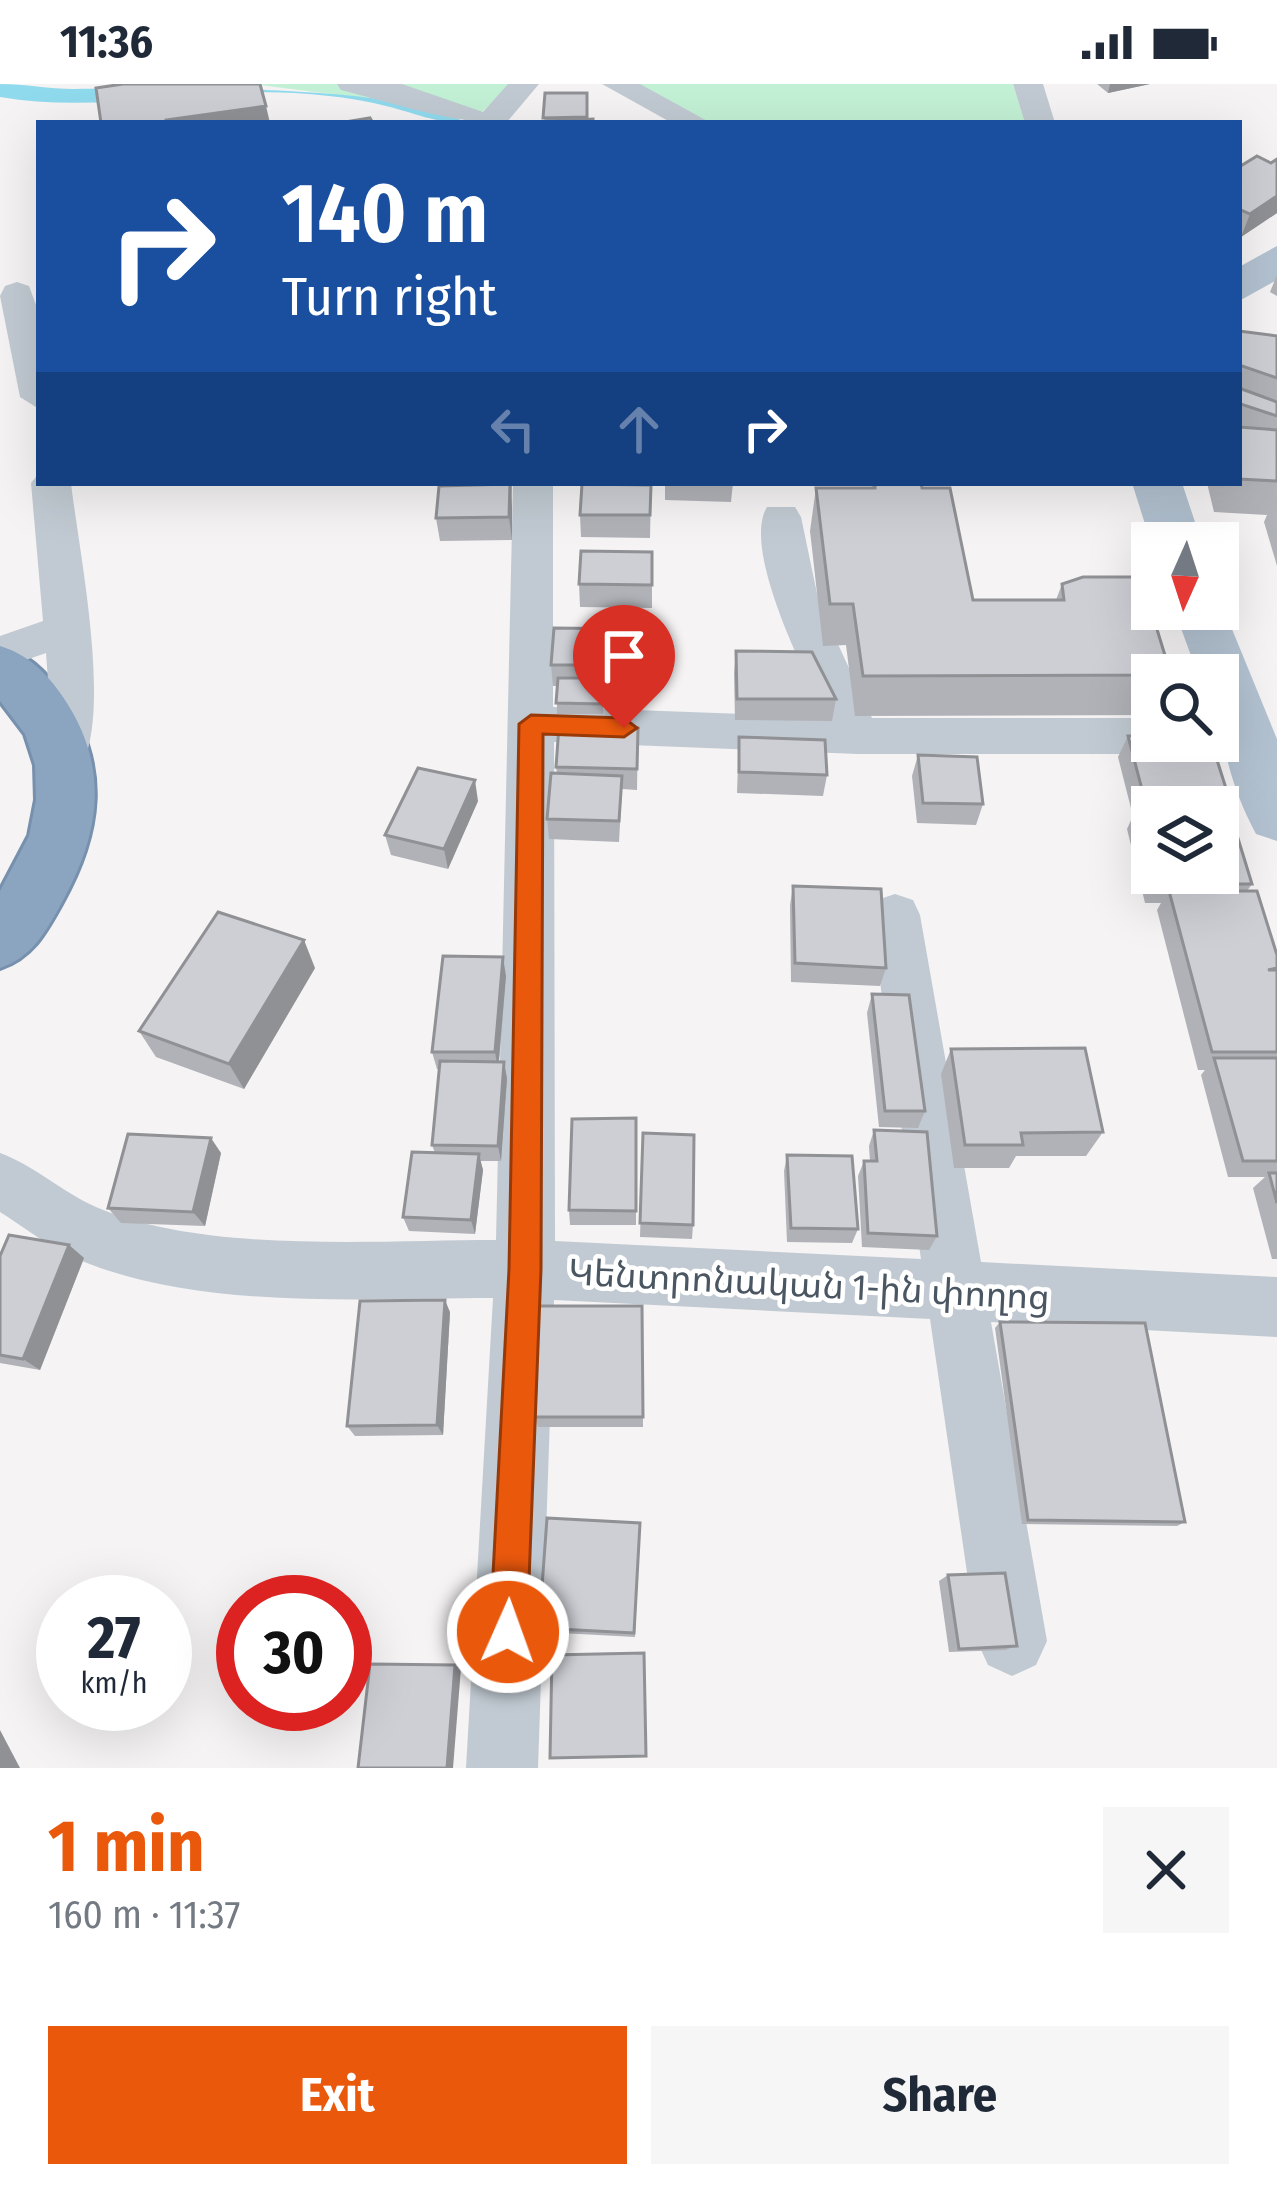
<!DOCTYPE html>
<html lang="en">
<head>
<meta charset="utf-8">
<style>
  :root { --surface:#fff; --page:#f6f6f7; --text:#1f2937; --muted:#747a83; --accent:#ea580c }
  body { margin:0; font-family:"Fira Sans Condensed","Noto Sans Armenian",sans-serif; background:var(--page); color:var(--text); height:100vh; display:flex; flex-direction:column; font-size:45px; white-space:nowrap }
  * { box-sizing:border-box; margin:0 }
  p { font-size:39px; color:var(--muted) }
  .icon { flex:none; width:66px; height:66px; fill:none; stroke:currentColor; stroke-width:2; stroke-linecap:round; stroke-linejoin:round }
  .map { position:relative; height:1684px; overflow:hidden }
  .drawer { display:flex; flex-direction:column; background:var(--surface); flex:1 }
  .drawer>* { flex:none }
  .hud { position:absolute; left:36px; top:36px; width:1206px; height:366px; border-radius:0px; box-shadow:0 12px 48px #0002; background:#1a4fa0; color:#fff; overflow:hidden }
  .needle { width:78px; rotate:183deg }
  .buttons { position:absolute; left:1131px; top:438px; display:grid; gap:24px }
  .buttons a { display:grid; place-items:center; width:108px; height:108px; border-radius:0px; background:var(--surface); box-shadow:0 12px 48px #0002; font-size:60px }
  .speed { position:absolute; left:36px; top:1491px; display:flex; gap:24px; font-size:60px; font-weight:700; text-align:center }
  .speed>* { display:grid; place-content:center; width:156px; height:156px; border-radius:50%; background:var(--surface); box-shadow:0 12px 48px #0002; line-height:1 }
  .speed small { font-size:30px; font-weight:400 }
  .speed .limit { border:18px solid #d22; background:#fff; color:#111 }
  .pin { position:absolute; display:grid; place-items:center; width:102px; height:102px; color:#fff; margin:-123px -51px; border-radius:50% 50% 50% 0; rotate:-45deg; box-shadow:0 0 12px #0007 }
  .pin .icon { rotate:45deg }
  .me { position:absolute; width:132px; margin:-66px; rotate:2deg; stroke-linejoin:round; filter:drop-shadow(0 0 9px #0008) }
  .turn { display:flex; align-items:center; gap:42px; height:252px; padding:0 48px; font-size:54px }
  .turn .icon { width:156px; height:156px; stroke-width:2.5 }
  .turn b { display:block; font-size:84px; line-height:102px }
  .lanes { display:flex; align-items:center; height:114px; padding:0 48px; background:#0003; justify-content:center; gap:60px; direction:ltr }
  .lanes .off { opacity:.35 }
  .round { display:grid; place-items:center; flex:none; width:126px; height:126px; border-radius:0px; background:var(--page) }
  .overview { display:flex; align-items:center; justify-content:space-between; height:204px; padding:0 48px }
  h1 { font-size:72px; font-weight:700; line-height:90px; color:var(--accent) }
  .primary-button { display:flex; gap:24px; margin-top:auto; padding:24px 48px }
  .primary-button a { flex:1; height:138px; border-radius:0px; background:var(--accent); color:#fff; font-size:48px; font-weight:700; line-height:138px; text-align:center }
  .primary-button a+a { background:var(--page); color:var(--text) }
  .status { display:flex; justify-content:space-between; align-items:center; height:84px; padding:0 60px; background:var(--surface); direction:ltr }
  .status svg { height:33px; fill:currentColor }
  .map>svg:first-child { display:block }
  .green { fill:#c3f1d5 }
  .lines { fill:none; stroke-linecap:round; stroke-linejoin:round }
  .canal { fill:#90daee; fill-rule:evenodd }
  .highway-casing { stroke:#7690ad; stroke-width:6 }
  .minor { fill:#c1cad2; fill-rule:evenodd }
  .major { fill:#b3c2d1; fill-rule:evenodd }
  .highway { fill:#8ba5c1; fill-rule:evenodd }
  .wall { fill:#b0b2b7; fill-rule:evenodd }
  .shaded-wall { fill:#909195 }
  .building { fill:#cdcfd5; stroke:#909195; stroke-width:3 }
  .route { fill:#ea580c; stroke:#983908; stroke-width:3 }
  .labels { text-anchor:middle; stroke-width:9; stroke-linejoin:round; paint-order:stroke }
  .street-label { font-size:36px; fill:#4a5661; stroke:#fff }
</style>
</head>
<body>
<div class="status"><b>11:36</b><svg viewBox="0 0 49 12"><path d="M0 12V9h3v3zM5 12V6h3v6zM10 12V3h3v9zM15 12V0h3v12zM26 1h20v11H26zM47 4h2v5h-2z"/></svg></div>
<div class="map">
<svg width="1277" height="1684" viewBox="0 0 1277 1684">
  <rect width="100%" height="100%" fill="#f5f3f3"/>
  <g class="green">
    <path d="M 252,0 L 512,0 L 481,29 Z"/>
    <path d="M 630,0 L 1013,0 L 1025,39 L 705,39 Z"/>
  </g>
  <g class="lines">
    <path class="canal" d="M 0,0 C 25,0 49,5 74,5 C 160,3 406,0 466,39 C 435,39 415,29 386,22 C 356,14 325,11 294,9 C 196,4 97,30 0,13 Z"/>
    <g class="highway-casing">
      <path id="highway" d="M 0,562 C 27,570 47,589 63,613 C 110,682 101,749 61,820 C 45,849 32,873 0,884 L 0,807 L 29,752 L 36,716 L 35,681 L 25,650 L 0,617 Z"/>
    </g>
    <g class="minor">
      <path d="M 337,0 L 402,0 L 483,28 L 508,0 L 539,0 L 506,39 C 449,39 397,20 341,6 Z"/>
      <path d="M 602,0 L 640,0 L 711,39 L 672,39 Z"/>
      <path d="M 1013,0 L 1043,0 L 1055,39 L 1025,39 Z"/>
      <path d="M 17,198 L 29,202 L 39,229 L 39,325 L 20,313 L 0,212 L 5,202 Z"/>
      <path d="M 39,389 L 39,399 L 71,399 C 79,468 112,626 81,683 L 65,688 L 49,683 L 42,670 L 50,623 L 46,569 L 0,585 L 0,552 L 43,537 L 31,399 Z"/>
      <path d="M 513,399 L 553,399 L 553,623 L 826,633 C 806,592 741,465 767,423 L 795,423 L 801,433 L 819,519 L 872,634 L 1152,634 L 1152,657 L 1172,657 L 1152,670 L 858,670 L 554,658 L 555,1157 L 921,1175 L 870,831 L 877,816 L 895,810 L 913,816 L 920,831 L 981,1178 L 1277,1193 L 1277,1253 L 991,1238 L 1047,1557 L 1036,1581 L 1012,1592 L 988,1581 L 977,1557 L 930,1235 L 554,1216 L 538,1684 L 466,1684 L 493,1214 C 363,1214 181,1228 63,1168 C 41,1157 21,1141 0,1128 L 0,1069 C 35,1082 62,1108 96,1123 C 203,1170 378,1156 496,1156 Z"/>
    </g>
    <g class="major">
      <path d="M 1277,162 L 1277,196 L 1239,217 L 1239,183 Z"/>
      <path d="M 1132,399 L 1182,399 L 1202,459 L 1152,462 Z"/>
      <path d="M 1218,511 L 1277,655 L 1277,757 L 1256,750 C 1228,697 1218,650 1218,591 L 1198,591 L 1174,525 L 1218,525 Z"/>
    </g>
    <use href="#highway" class="highway"/>
  </g>
  <g class="wall">
    <path d="M 1097,0 L 1150,0 L 1108,9 Z"/>
    <path d="M 545,9 L 587,9 L 588,36 L 593,39 L 544,39 Z"/>
    <path d="M 1277,75 L 1277,129 L 1241,153 L 1239,153 L 1239,83 L 1271,79 Z"/>
    <path d="M 1277,191 L 1277,212 L 1270,208 Z"/>
    <path d="M 1239,247 L 1277,252 L 1277,482 L 1264,438 L 1267,431 L 1214,428 L 1207,399 L 1239,399 Z"/>
    <path d="M 439,399 L 512,399 L 512,456 L 440,457 L 436,434 Z"/>
    <path d="M 593,399 L 651,401 L 650,454 L 581,453 L 580,431 Z"/>
    <path d="M 665,399 L 733,399 L 731,418 L 665,416 Z"/>
    <path d="M 873,399 L 921,399 L 973,516 L 1056,516 L 1062,500 L 1152,591 L 1152,631 L 855,632 L 846,561 L 823,562 L 810,447 L 816,404 L 872,404 Z"/>
    <path d="M 652,468 L 652,524 L 580,523 L 579,500 Z"/>
    <path d="M 628,545 L 628,603 L 604,603 L 603,630 L 557,630 L 557,602 L 553,602 L 551,581 Z"/>
    <path d="M 736,567 L 836,615 L 832,637 L 735,636 L 734,589 Z"/>
    <path d="M 638,644 L 637,706 L 622,705 L 619,758 L 549,755 L 547,735 L 557,690 L 556,683 Z"/>
    <path d="M 1128,652 L 1230,717 L 1225,725 L 1252,800 L 1247,807 L 1277,871 L 1277,1175 L 1272,1175 L 1253,1104 L 1265,1093 L 1228,1093 L 1201,991 L 1205,986 L 1198,986 L 1157,826 L 1161,819 L 1145,819 L 1127,745 L 1133,732 L 1118,673 ZM 1152,723 L 1218,723 L 1218,789 L 1152,789 Z"/>
    <path d="M 739,653 L 827,691 L 823,712 L 737,709 Z"/>
    <path d="M 918,671 L 983,720 L 976,741 L 917,739 L 912,692 Z"/>
    <path d="M 478,717 L 448,785 L 391,771 L 385,751 Z"/>
    <path d="M 793,802 L 886,884 L 880,902 L 791,898 L 790,821 Z"/>
    <path d="M 315,884 L 244,1005 L 156,973 L 139,947 Z"/>
    <path d="M 506,892 L 499,978 L 504,978 L 507,995 L 501,1077 L 480,1077 L 483,1086 L 475,1150 L 409,1147 L 403,1133 L 435,1069 L 432,1061 L 440,985 L 437,985 L 432,968 Z"/>
    <path d="M 872,910 L 925,1027 L 918,1044 L 879,1043 L 867,929 Z"/>
    <path d="M 951,965 L 1103,1048 L 1086,1072 L 1016,1072 L 1009,1084 L 954,1084 L 941,990 Z"/>
    <path d="M 636,1034 L 636,1141 L 570,1141 L 569,1126 Z"/>
    <path d="M 874,1046 L 937,1152 L 929,1166 L 862,1163 L 858,1092 L 864,1077 L 870,1077 L 869,1062 Z"/>
    <path d="M 643,1049 L 693,1141 L 692,1155 L 640,1153 Z"/>
    <path d="M 221,1069 L 205,1142 L 121,1139 L 108,1124 Z"/>
    <path d="M 787,1071 L 858,1145 L 852,1159 L 787,1158 L 784,1087 Z"/>
    <path d="M 69,1161 L 84,1174 L 40,1286 L 0,1279 L 0,1172 Z"/>
    <path d="M 642,1222 L 643,1343 L 538,1343 L 535,1333 Z"/>
    <path d="M 450,1228 L 443,1351 L 355,1352 L 347,1342 Z"/>
    <path d="M 1000,1238 L 1185,1438 L 1177,1442 L 1022,1440 L 995,1244 Z"/>
    <path d="M 640,1439 L 635,1553 L 542,1548 L 539,1544 Z"/>
    <path d="M 948,1491 L 1017,1562 L 1005,1566 L 949,1568 L 939,1497 Z"/>
  </g>
  <g class="shaded-wall">
    <path d="M 1110,0 L 1150,0 L 1108,9 Z"/>
    <path d="M 266,22 L 270,39 L 166,39 L 166,36 Z"/>
    <path d="M 1277,112 L 1277,129 L 1241,153 L 1250,130 Z"/>
    <path d="M 510,400 L 512,423 L 512,456 L 509,433 Z"/>
    <path d="M 475,696 L 478,717 L 448,785 L 444,765 Z"/>
    <path d="M 304,856 L 315,884 L 244,1005 L 229,980 Z"/>
    <path d="M 503,873 L 506,892 L 498,986 L 495,968 Z"/>
    <path d="M 504,978 L 507,995 L 501,1077 L 498,1062 Z"/>
    <path d="M 211,1054 L 221,1069 L 205,1142 L 193,1128 Z"/>
    <path d="M 479,1070 L 483,1086 L 475,1150 L 471,1136 Z"/>
    <path d="M 69,1161 L 84,1174 L 40,1286 L 23,1275 Z"/>
    <path d="M 445,1216 L 450,1228 L 443,1351 L 437,1341 Z"/>
    <path d="M 455,1581 L 461,1584 L 453,1684 L 447,1684 Z"/>
    <path d="M 0,1646 L 20,1684 L 0,1684 Z"/>
  </g>
  <g class="building">
    <path d="M 123,0 L 260,0 L 266,22 L 166,36 L 166,39 L 101,39 L 96,4 Z"/>
    <path d="M 545,9 L 587,9 L 587,33 L 543,34 Z"/>
    <path d="M 370,34 L 373,39 L 339,39 Z"/>
    <path d="M 593,35 L 593,39 L 548,39 L 548,37 Z"/>
    <path d="M 1257,72 L 1271,79 L 1277,75 L 1277,112 L 1250,130 L 1239,125 L 1239,83 Z"/>
    <path d="M 1239,247 L 1277,252 L 1277,294 L 1239,281 Z"/>
    <path d="M 1239,304 L 1277,318 L 1277,332 L 1241,320 L 1239,325 Z"/>
    <path d="M 1239,343 L 1277,346 L 1277,397 L 1239,395 Z"/>
    <path d="M 875,399 L 921,399 L 922,404 L 950,404 L 973,516 L 1064,516 L 1062,500 L 1083,493 L 1141,493 L 1171,591 L 863,592 L 853,520 L 830,520 L 816,404 L 875,404 Z"/>
    <path d="M 510,400 L 509,433 L 436,434 L 439,402 Z"/>
    <path d="M 582,400 L 651,401 L 650,431 L 580,431 Z"/>
    <path d="M 581,467 L 652,468 L 652,501 L 579,500 Z"/>
    <path d="M 554,544 L 628,545 L 627,581 L 551,581 Z"/>
    <path d="M 736,567 L 812,568 L 836,615 L 737,615 Z"/>
    <path d="M 558,594 L 604,594 L 603,620 L 556,619 Z"/>
    <path d="M 559,642 L 638,644 L 637,685 L 556,683 Z"/>
    <path d="M 1128,652 L 1152,652 L 1152,657 L 1211,657 L 1230,717 L 1145,717 Z"/>
    <path d="M 739,653 L 825,656 L 827,691 L 739,688 Z"/>
    <path d="M 918,671 L 977,673 L 983,720 L 923,719 Z"/>
    <path d="M 418,684 L 475,696 L 444,765 L 385,751 Z"/>
    <path d="M 551,689 L 622,692 L 619,737 L 547,735 Z"/>
    <path d="M 1138,724 L 1152,724 L 1152,781 Z"/>
    <path d="M 1218,725 L 1229,725 L 1252,800 L 1157,800 L 1154,789 L 1218,789 Z"/>
    <path d="M 793,802 L 881,805 L 886,884 L 795,879 Z"/>
    <path d="M 1169,807 L 1257,807 L 1277,871 L 1277,884 L 1268,886 L 1277,886 L 1277,968 L 1212,968 Z"/>
    <path d="M 218,828 L 304,856 L 229,980 L 139,947 Z"/>
    <path d="M 443,872 L 503,873 L 495,968 L 432,968 Z"/>
    <path d="M 872,910 L 909,911 L 925,1027 L 885,1027 Z"/>
    <path d="M 1085,964 L 1103,1048 L 1021,1049 L 1023,1061 L 965,1061 L 951,965 Z"/>
    <path d="M 1214,974 L 1277,974 L 1277,1077 L 1243,1077 Z"/>
    <path d="M 440,977 L 504,978 L 498,1062 L 432,1061 Z"/>
    <path d="M 636,1034 L 636,1127 L 569,1126 L 572,1035 Z"/>
    <path d="M 874,1046 L 927,1048 L 937,1152 L 868,1149 L 864,1077 L 877,1077 Z"/>
    <path d="M 643,1049 L 694,1051 L 693,1141 L 640,1139 Z"/>
    <path d="M 128,1050 L 211,1054 L 193,1128 L 108,1124 Z"/>
    <path d="M 412,1068 L 479,1070 L 471,1136 L 403,1133 Z"/>
    <path d="M 787,1071 L 852,1072 L 858,1145 L 791,1144 Z"/>
    <path d="M 1269,1089 L 1277,1089 L 1277,1119 Z"/>
    <path d="M 9,1151 L 69,1161 L 23,1275 L 0,1271 L 0,1172 Z"/>
    <path d="M 445,1216 L 437,1341 L 347,1342 L 360,1217 Z"/>
    <path d="M 538,1222 L 642,1222 L 643,1333 L 535,1333 Z"/>
    <path d="M 1000,1238 L 1145,1239 L 1185,1438 L 1028,1436 Z"/>
    <path d="M 547,1434 L 640,1439 L 634,1549 L 539,1544 Z"/>
    <path d="M 1005,1489 L 1017,1562 L 959,1565 L 948,1491 Z"/>
    <path d="M 644,1569 L 646,1672 L 550,1674 L 552,1571 Z"/>
    <path d="M 370,1580 L 455,1581 L 447,1684 L 358,1684 Z"/>
  </g>
  <path class="route" d="M 531,631 L 624,634 L 637,644 L 624,653 L 543,650 L 541,1185 L 527,1548 L 522,1561 L 508,1566 L 495,1561 L 490,1548 L 509,1185 L 519,640 Z"/>
  <g class="labels">
    <g class="street-label">
      <text transform="translate(809 1200) rotate(3)" y="13">Կենտրոնական 1-ին փողոց</text>
    </g>
  </g>
</svg>
<div class="buttons">
<a><svg class="needle" viewBox="-14 -14 28 28"><path d="M0-13l5 13h-10z" fill="#e53935"/><path d="M0 13l5-13h-10z" fill="#747a83"/></svg></a>
<a><svg class="icon" aria-label="search" viewBox="0 0 24 24"><circle cx="10" cy="10" r="6"/><path d="M15 15l6 6"/></svg></a>
<a><svg class="icon" aria-label="layers" viewBox="0 0 24 24"><path d="M12 4l9 5-9 5-9-5zM3 14l9 5 9-5"/></svg></a>
</div>
<div class="speed"><div>27<small>km/h</small></div><div class="limit">30</div></div>
<div class="pin" style="left:624px;top:644px;background:#d93025"><svg class="icon" aria-label="arrive" viewBox="0 0 24 24"><path d="M6 21V4h12l-3 4 3 4H6"/></svg></div>
<svg class="me" style="left:508px;top:1548px" viewBox="-20 -20 40 40"><circle r="17" fill="#ea580c" stroke="#fff" stroke-width="3"/><path d="M0-11L8 9 0 5-8 9z" fill="#fff"/></svg>
<div class="hud">
<div class="turn"><svg class="icon" aria-label="right" viewBox="0 0 24 24"><path d="M7 20v-9h11M14 6l5 5-5 5"/></svg><div><b>140 m</b>Turn right</div></div>
<div class="lanes"><svg class="icon off" aria-label="left" viewBox="0 0 24 24"><path d="M17 20v-9H6M10 6l-5 5 5 5"/></svg><svg class="icon off" aria-label="ahead" viewBox="0 0 24 24"><path d="M12 20V5M6 11l6-6 6 6"/></svg><svg class="icon" aria-label="right" viewBox="0 0 24 24"><path d="M7 20v-9h11M14 6l5 5-5 5"/></svg></div>
</div>
</div>
<section class="drawer">
<div class="overview"><div><h1>1 min</h1><p>160 m · 11:37</p></div><a class="round"><svg class="icon" aria-label="close" viewBox="0 0 24 24"><path d="M6 6l12 12M18 6L6 18"/></svg></a></div>
<div class="primary-button"><a>Exit</a><a>Share</a></div>
</section>
</body>
</html>
